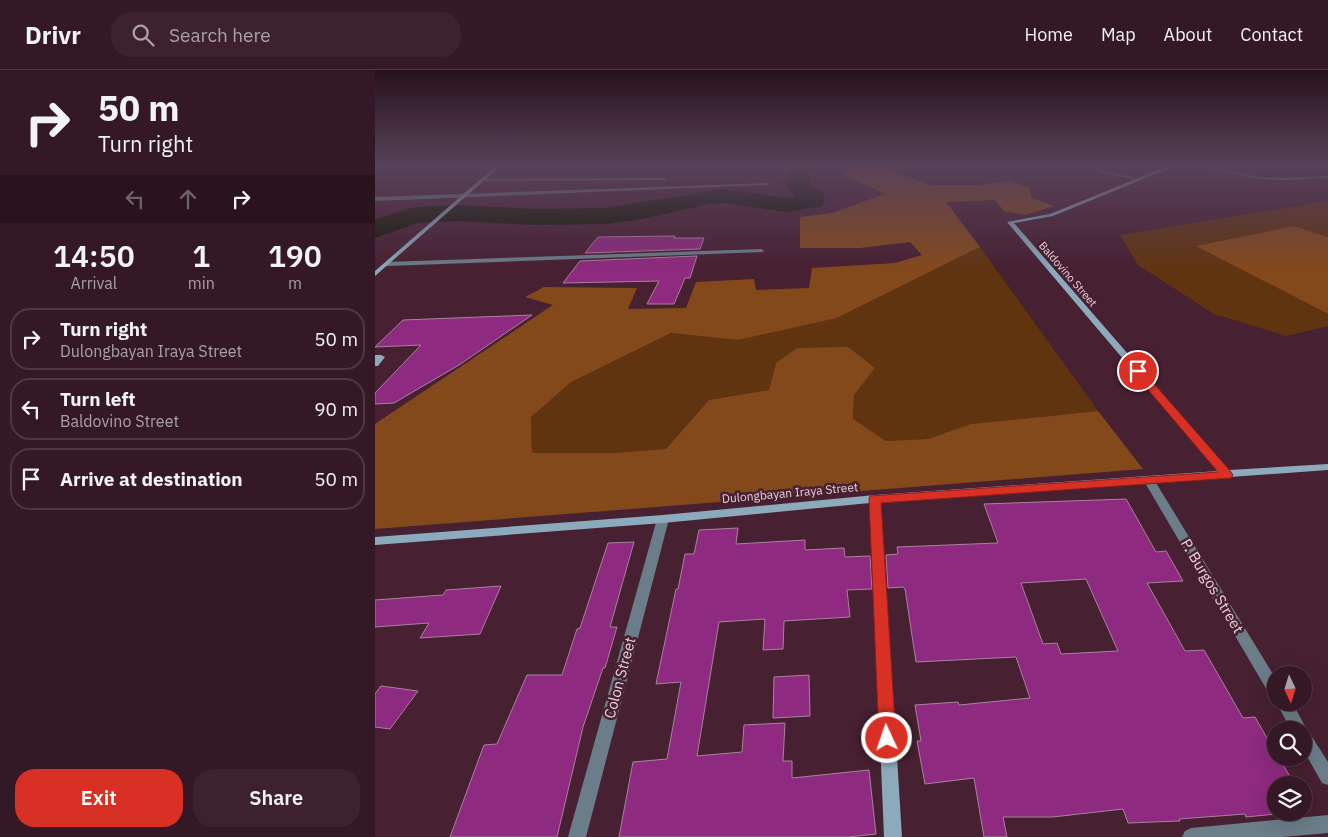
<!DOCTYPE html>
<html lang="en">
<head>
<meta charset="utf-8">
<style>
  :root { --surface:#351825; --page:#3d212d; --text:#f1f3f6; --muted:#aaa0a7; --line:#4f3742; --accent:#d93025 }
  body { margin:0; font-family:"IBM Plex Sans",sans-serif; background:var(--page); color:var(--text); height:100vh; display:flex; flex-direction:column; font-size:19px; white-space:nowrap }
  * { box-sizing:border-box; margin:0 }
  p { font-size:16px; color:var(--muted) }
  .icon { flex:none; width:28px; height:28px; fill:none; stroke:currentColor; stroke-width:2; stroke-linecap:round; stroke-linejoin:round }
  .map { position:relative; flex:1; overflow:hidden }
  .drawer { display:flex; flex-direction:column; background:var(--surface); width:375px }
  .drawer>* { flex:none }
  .top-card { background:#351825; color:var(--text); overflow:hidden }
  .needle { width:32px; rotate:176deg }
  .fabs { position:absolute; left:892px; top:596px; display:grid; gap:10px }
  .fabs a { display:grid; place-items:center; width:45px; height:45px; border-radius:50%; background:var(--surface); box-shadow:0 5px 20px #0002,0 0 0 1px var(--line); font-size:25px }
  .pin { position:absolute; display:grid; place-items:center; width:42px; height:42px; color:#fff; margin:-21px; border:2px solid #fff; border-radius:50%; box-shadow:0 1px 5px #0007 }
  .me { position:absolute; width:55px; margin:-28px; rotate:357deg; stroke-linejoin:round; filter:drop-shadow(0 0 4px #0008) }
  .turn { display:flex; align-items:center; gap:18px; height:105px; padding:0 15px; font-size:22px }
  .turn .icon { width:65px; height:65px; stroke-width:2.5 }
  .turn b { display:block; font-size:35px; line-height:42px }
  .lanes { display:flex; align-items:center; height:48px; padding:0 15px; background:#0003; justify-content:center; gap:25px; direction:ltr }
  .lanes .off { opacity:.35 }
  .eta { display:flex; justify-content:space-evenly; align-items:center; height:85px; text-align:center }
  .eta b { font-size:30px; font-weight:600; line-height:35px }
  .primary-button { display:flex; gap:10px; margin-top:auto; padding:10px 15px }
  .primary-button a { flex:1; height:58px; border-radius:20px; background:var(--accent); color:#fff; font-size:20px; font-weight:600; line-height:58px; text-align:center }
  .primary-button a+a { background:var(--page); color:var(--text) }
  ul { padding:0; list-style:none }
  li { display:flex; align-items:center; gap:15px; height:62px; margin:0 10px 8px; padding:0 5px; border:2px solid var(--line); border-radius:20px }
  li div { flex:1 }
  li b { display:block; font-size:19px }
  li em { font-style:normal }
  header { display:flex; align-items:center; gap:30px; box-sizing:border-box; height:70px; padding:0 25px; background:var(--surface); border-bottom:1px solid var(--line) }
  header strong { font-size:24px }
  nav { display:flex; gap:28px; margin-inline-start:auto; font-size:18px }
  .search { width:350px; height:45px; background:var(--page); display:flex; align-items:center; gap:12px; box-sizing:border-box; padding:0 18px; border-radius:20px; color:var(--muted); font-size:19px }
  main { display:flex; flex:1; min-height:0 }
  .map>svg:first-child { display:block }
  .green { fill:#613410 }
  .forest { fill:#84491b }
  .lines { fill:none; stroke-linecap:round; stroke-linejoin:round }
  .river { fill:#141705; fill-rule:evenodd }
  .building { fill:#8e2a7f; stroke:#a982a0; fill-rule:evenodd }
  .street { fill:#6b7d89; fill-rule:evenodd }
  .secondary { fill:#8baabc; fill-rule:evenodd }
  .route { fill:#d93025; stroke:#8d1f18 }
  .labels { text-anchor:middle; stroke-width:5; stroke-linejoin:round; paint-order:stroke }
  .far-street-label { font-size:11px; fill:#ebd1da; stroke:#472031 }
  .street-label { font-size:12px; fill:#ebd1da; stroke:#472031 }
  .near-street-label { font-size:15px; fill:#ebd1da; stroke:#472031 }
</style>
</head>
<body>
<header>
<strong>Drivr</strong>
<div class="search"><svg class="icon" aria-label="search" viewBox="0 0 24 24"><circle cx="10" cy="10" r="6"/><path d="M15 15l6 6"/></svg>Search here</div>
<nav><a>Home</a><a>Map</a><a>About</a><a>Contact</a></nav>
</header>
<main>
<section class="drawer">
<div class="top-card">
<div class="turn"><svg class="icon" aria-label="right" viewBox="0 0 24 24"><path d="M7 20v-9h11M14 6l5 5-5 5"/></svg><div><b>50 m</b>Turn right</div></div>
<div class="lanes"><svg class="icon off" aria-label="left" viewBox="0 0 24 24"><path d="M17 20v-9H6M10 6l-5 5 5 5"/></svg><svg class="icon off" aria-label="ahead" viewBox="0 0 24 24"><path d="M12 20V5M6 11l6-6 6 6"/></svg><svg class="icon" aria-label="right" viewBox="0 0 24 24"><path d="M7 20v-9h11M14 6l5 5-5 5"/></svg></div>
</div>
<div class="eta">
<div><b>14:50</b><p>Arrival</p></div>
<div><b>1</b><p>min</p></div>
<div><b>190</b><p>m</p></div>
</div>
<ul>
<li><svg class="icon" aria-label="right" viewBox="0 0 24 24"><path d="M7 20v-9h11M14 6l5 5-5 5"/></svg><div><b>Turn right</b><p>Dulongbayan Iraya Street</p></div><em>50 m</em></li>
<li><svg class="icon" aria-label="left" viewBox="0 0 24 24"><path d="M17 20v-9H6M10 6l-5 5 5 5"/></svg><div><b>Turn left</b><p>Baldovino Street</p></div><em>90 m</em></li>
<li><svg class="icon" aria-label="arrive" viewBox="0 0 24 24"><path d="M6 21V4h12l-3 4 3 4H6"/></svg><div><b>Arrive at destination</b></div><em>50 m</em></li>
</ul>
<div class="primary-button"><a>Exit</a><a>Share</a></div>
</section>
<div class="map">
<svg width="953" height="767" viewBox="0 0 953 767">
  <rect width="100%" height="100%" fill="#472031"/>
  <g class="green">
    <path d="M 953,131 L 953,167 L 919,156 L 822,176 L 953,244 L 953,256 L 912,266 L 839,244 L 763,195 L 745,165 Z"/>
    <path d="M 605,177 L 723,341 L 596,354 L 553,369 L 511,371 L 478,350 L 479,325 L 500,298 L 401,293 L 394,320 L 334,330 L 291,379 L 238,383 L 157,384 L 156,347 L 195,312 L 296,263 L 363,270 L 462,248 Z"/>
  </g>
  <g class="forest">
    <path d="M 480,95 L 505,97 L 556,115 L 604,115 L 634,111 L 655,118 L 656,127 L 679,136 L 650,145 L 629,141 L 620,130 L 571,132 L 605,177 L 462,248 L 363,270 L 296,263 L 196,312 L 156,347 L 157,383 L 238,383 L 291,379 L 334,330 L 394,320 L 401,293 L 422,278 L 473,277 L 500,298 L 479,325 L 478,349 L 511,371 L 553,369 L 596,354 L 723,341 L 768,399 L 0,459 L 0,354 L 178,235 L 150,227 L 169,217 L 262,218 L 253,239 L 311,238 L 321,212 L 379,209 L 381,220 L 434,218 L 437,198 L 520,193 L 547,185 L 535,172 L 485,178 L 425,178 L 425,147 L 457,143 L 510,124 L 469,105 Z"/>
    <path d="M 919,156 L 953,167 L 953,244 L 821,176 Z"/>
  </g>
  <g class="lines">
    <path class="river" d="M 421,94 L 447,94 L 444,98 L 435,104 L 435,115 C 444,120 455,124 447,136 L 411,142 L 349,133 L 334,134 L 268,149 L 230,154 L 160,155 L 84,151 L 43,153 L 0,168 L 0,149 L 40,137 L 84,135 L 160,139 L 230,138 L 349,119 L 411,128 L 421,126 L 412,118 L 413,101 Z"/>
  </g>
  <g class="building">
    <path d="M 300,166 L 299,168 L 329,168 L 325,179 L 210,183 L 223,167 Z"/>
    <path d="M 322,186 L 315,208 L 310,208 L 299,234 L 272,234 L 284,211 L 188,213 L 205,191 Z"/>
    <path d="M 157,245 L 84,295 L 19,333 L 0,334 L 0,323 L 46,275 L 0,277 L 28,250 Z"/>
    <path d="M 751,429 L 781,482 L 791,481 L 808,511 L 772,513 L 810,581 L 829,580 L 868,648 L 880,647 L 901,684 L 901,688 L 904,688 L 920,715 L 901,715 L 901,742 L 921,742 L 871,747 L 870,744 L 804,749 L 805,751 L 753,753 L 748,739 L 678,747 L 628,747 L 632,767 L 609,767 L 599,708 L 550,714 L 542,671 L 546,671 L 540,635 L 583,632 L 584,635 L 655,628 L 641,587 L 541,592 L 530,519 L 528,517 L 513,518 L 511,485 L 523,484 L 522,477 L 623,473 L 609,434 ZM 711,509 L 743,581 L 686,584 L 682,573 L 668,574 L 646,513 Z"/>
    <path d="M 363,458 L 361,474 L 430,470 L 430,480 L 469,478 L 470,487 L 495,486 L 497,519 L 472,520 L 475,547 L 409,551 L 408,579 L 388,580 L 390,549 L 344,552 L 322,686 L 367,682 L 369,655 L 410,653 L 408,691 L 417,691 L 417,708 L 494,700 L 501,764 L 473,767 L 244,767 L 258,692 L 292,689 L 306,612 L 281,614 L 301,519 L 303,519 L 310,484 L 319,484 L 324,460 Z"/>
    <path d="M 259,472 L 235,557 L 242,557 L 230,598 L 228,598 L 208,657 L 182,767 L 75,767 L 109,675 L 122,674 L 152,605 L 187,605 L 202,559 L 205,558 L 233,473 Z"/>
    <path d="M 126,516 L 105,564 L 45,568 L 54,553 L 0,557 L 0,530 L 68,525 L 71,520 Z"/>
    <path d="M 434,605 L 435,646 L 398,648 L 399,607 Z"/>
    <path d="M 6,616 L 43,621 L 15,659 L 0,657 L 0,624 Z"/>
  </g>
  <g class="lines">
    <g class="street">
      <rect x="397" y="94" width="4" height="5"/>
      <path d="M 709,94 L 715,94 L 730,101 L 767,109 L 765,110 L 727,103 Z"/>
      <path d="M 810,94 L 821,94 L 884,107 L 911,108 L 953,106 L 953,108 L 911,110 L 884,109 Z"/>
      <path d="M 290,108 L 292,110 L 109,111 L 107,110 L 109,109 Z"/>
      <path d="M 394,113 L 392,115 L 0,131 L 0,127 Z"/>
      <path d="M 386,179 L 389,181 L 388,182 L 12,196 L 9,194 L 12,192 Z"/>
      <path d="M 774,407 L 778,408 L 901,609 L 901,629 L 896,627 L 769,411 Z"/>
      <path d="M 288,445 L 292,446 L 294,449 L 211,767 L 193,767 L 282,449 L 284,446 Z"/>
      <path d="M 901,630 L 901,632 L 917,632 L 932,660 L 934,662 L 953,692 L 953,715 L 947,713 L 929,681 L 929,660 L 916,660 L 901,632 Z"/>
      <path d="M 953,745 L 953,763 L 907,767 L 807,767 L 810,761 L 816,758 Z"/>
    </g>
    <g class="secondary">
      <path d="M 123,94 L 128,94 L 0,206 L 0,201 Z"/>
      <path d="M 798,94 L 805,94 L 678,146 L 639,153 L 854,400 L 953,394 L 953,400 L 506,432 L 527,767 L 509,767 L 495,433 L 288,453 L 0,475 L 0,467 L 288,445 L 500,425 L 843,401 L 632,152 L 675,144 Z"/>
      <path d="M 0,285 L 6,285 L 10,287 L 3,296 L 0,296 Z"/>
    </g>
  </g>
  <linearGradient id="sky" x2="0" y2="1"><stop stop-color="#27121b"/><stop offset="0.47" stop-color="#58425a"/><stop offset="1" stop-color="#58425a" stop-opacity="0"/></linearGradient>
  <rect width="953" height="202" fill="url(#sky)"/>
  <path class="route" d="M 763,298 L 766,299 L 856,402 L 858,405 L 856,408 L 506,433 L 521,668 L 519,674 L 512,676 L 506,674 L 504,668 L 494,429 L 495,426 L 843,402 L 759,303 L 759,299 Z"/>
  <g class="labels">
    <g class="far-street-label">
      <text transform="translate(693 204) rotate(49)" y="4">Baldovino Street</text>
    </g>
    <g class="street-label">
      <text transform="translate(415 423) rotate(-5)" y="4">Dulongbayan Iraya Street</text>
    </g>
    <g class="near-street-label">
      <text transform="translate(837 516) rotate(59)" y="5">P. Burgos Street</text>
      <text transform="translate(245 608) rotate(-75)" y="5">Colon Street</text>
    </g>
  </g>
</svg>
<div class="fabs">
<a><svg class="needle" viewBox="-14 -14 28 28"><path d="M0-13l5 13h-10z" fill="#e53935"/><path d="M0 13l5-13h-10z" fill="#aaa0a7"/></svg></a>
<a><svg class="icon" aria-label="search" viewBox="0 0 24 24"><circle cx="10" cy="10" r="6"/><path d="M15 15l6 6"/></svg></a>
<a><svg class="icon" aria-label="layers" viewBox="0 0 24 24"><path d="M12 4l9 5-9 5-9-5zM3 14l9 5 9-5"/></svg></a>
</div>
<div class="pin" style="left:763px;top:301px;background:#d93025"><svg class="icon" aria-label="arrive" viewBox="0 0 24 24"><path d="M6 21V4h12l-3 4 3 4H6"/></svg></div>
<svg class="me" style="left:512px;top:668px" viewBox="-20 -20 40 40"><circle r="17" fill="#d93025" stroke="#fff" stroke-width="3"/><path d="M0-11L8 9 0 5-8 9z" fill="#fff"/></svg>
</div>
</main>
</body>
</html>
